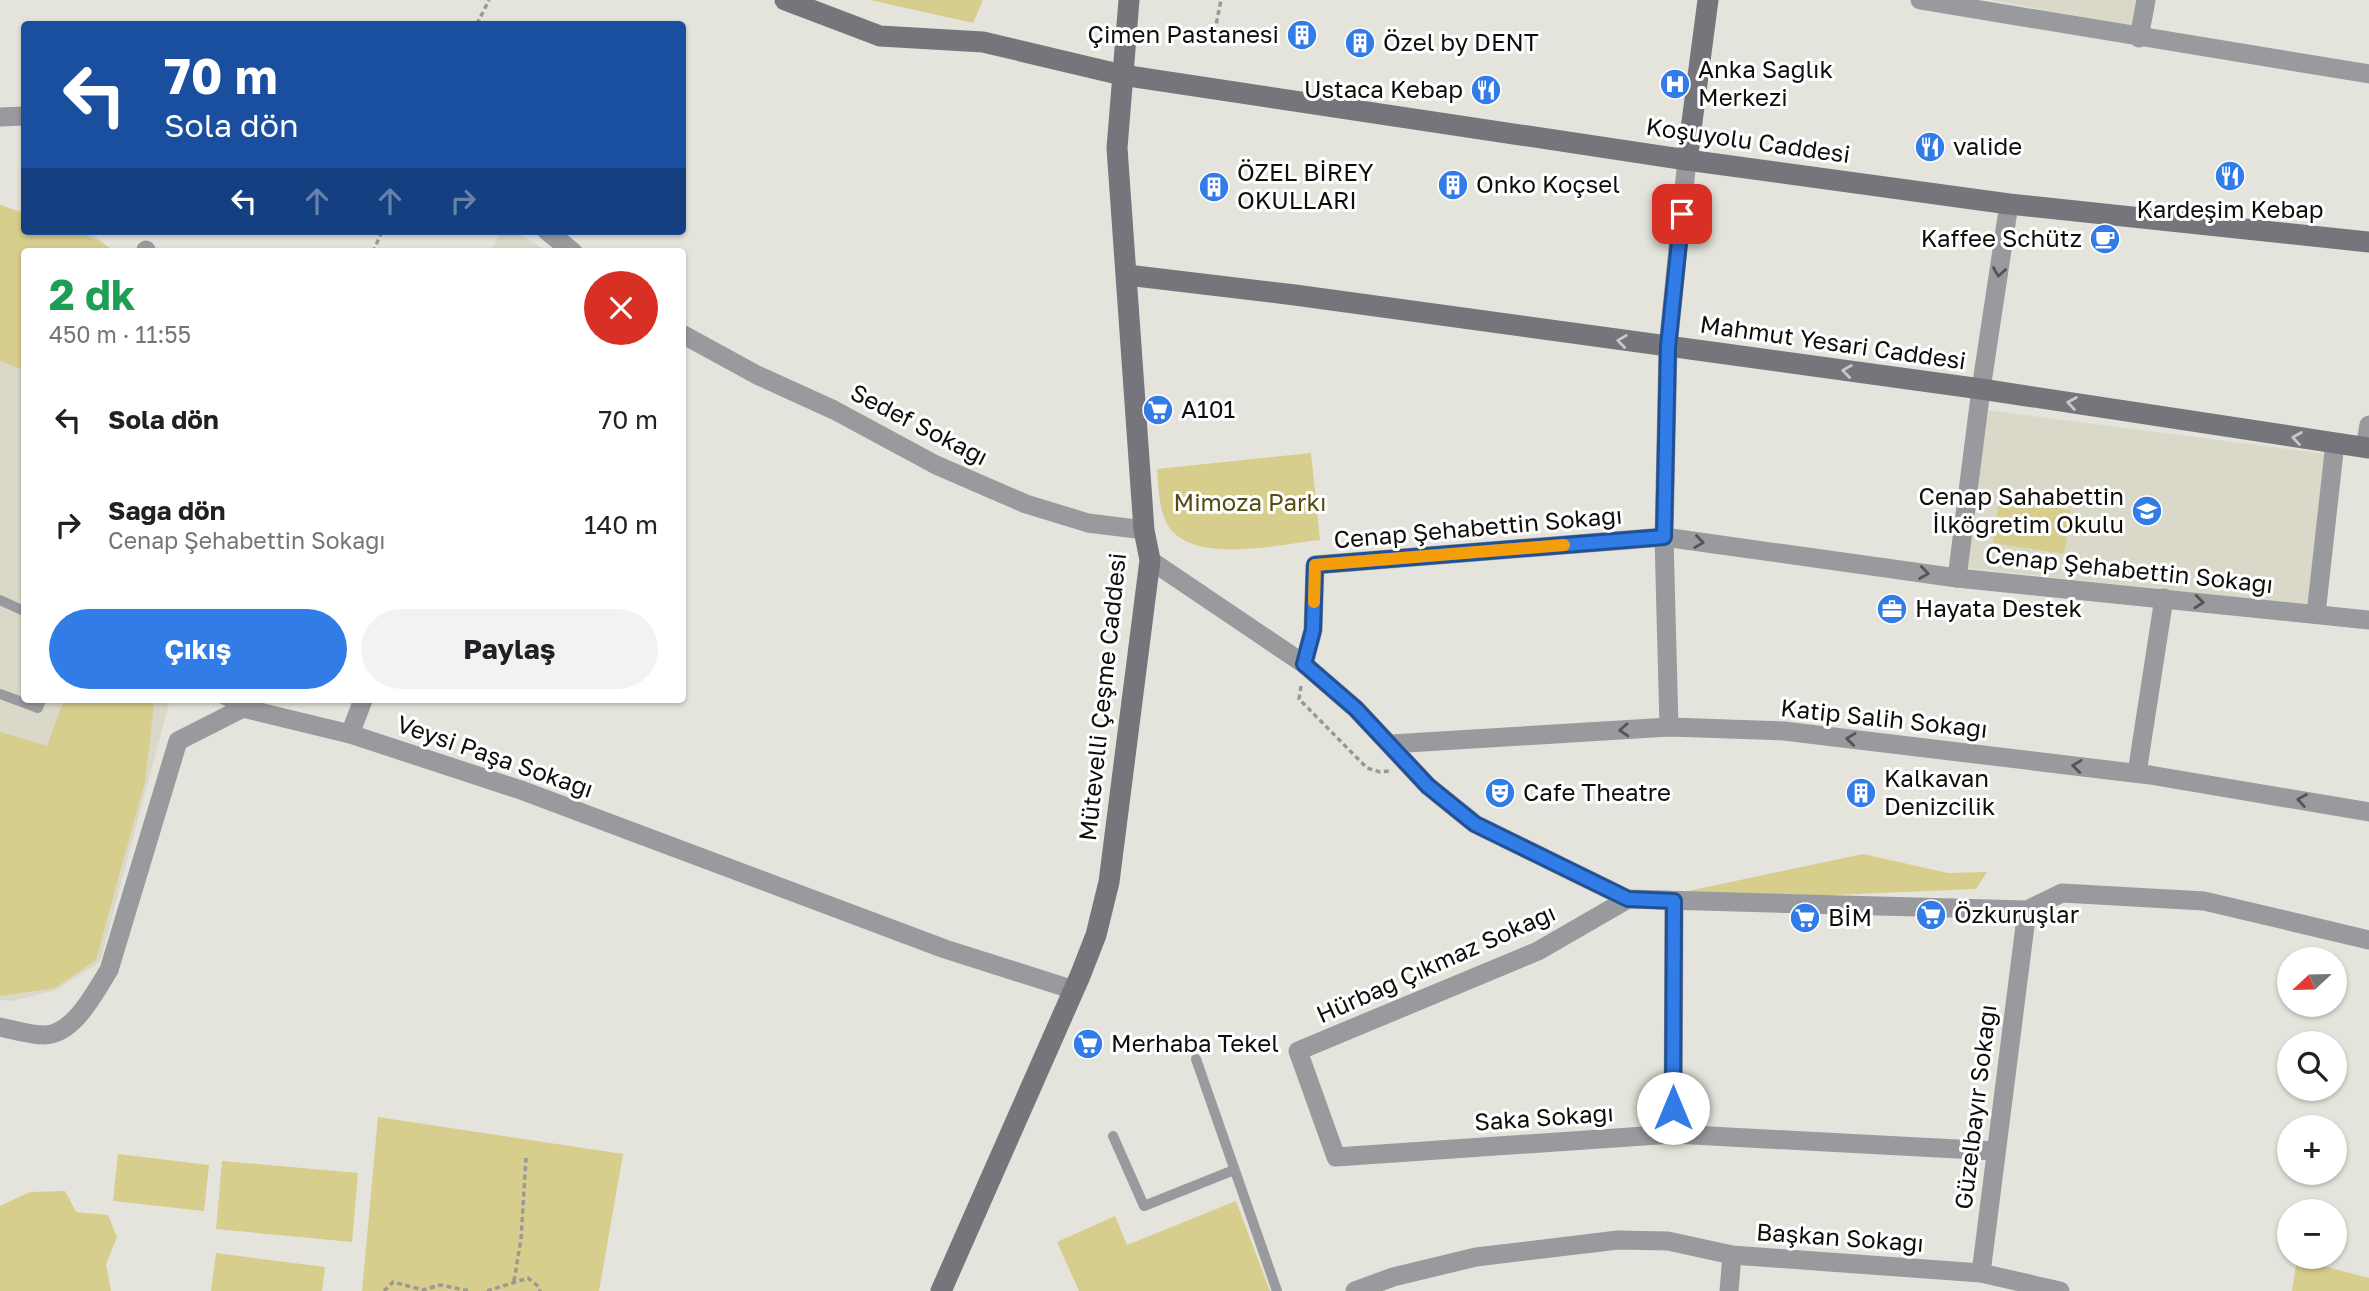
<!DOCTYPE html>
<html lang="tr">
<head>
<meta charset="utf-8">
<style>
  :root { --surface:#fff; --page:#f2f2f2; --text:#202124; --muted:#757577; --accent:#327ce8 }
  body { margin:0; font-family:"Golos Text",sans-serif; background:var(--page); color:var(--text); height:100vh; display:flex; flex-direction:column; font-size:26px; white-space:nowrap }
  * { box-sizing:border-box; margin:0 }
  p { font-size:23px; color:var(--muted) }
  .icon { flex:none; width:38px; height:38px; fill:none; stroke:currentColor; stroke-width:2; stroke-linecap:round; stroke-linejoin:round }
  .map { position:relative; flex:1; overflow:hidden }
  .details { position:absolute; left:21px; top:248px; width:665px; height:455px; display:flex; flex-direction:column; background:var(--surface); border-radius:7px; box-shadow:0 2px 5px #0004 }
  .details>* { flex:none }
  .guide { position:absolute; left:21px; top:21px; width:665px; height:214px; border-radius:7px; box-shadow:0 2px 5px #0004; background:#1a4fa0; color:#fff; overflow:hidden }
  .needle { width:46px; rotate:248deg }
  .buttons { position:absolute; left:2277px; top:947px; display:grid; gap:14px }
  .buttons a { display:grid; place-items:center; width:70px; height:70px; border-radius:50%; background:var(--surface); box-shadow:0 2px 5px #0004; font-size:35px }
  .pin { position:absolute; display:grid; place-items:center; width:60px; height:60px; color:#fff; margin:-30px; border-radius:14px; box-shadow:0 4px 10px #0006 }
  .me { position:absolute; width:77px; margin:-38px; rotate:0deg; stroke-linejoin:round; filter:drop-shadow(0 0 5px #0008) }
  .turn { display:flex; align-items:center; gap:24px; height:147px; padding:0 28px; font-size:32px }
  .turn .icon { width:91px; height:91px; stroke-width:2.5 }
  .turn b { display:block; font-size:49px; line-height:60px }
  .lanes { display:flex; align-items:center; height:66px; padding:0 28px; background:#0003; justify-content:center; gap:35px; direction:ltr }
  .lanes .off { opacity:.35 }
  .round { display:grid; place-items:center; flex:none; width:74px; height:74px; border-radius:37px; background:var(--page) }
  .summary { display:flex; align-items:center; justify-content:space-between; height:119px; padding:0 28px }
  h1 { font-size:42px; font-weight:700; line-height:52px; color:#1e9e55 }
  .cta { display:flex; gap:14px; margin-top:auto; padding:14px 28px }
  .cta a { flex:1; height:80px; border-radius:42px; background:var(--accent); color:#fff; font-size:28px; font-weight:700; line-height:80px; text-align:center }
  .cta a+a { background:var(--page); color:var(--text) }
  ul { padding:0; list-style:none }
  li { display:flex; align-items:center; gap:21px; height:105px; padding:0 28px }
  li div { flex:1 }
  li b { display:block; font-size:26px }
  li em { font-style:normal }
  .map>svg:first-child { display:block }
  .built { fill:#dad8c9 }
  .green { fill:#d7cd8c }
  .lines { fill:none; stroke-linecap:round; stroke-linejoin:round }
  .path { stroke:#9a9993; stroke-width:3.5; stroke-dasharray:5 3.5; stroke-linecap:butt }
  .lane { stroke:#989a9d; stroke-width:10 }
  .street { stroke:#989a9d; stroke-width:19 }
  .secondary { stroke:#74767b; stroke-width:21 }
  .oneway { stroke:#545454 }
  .oneway2 { stroke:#c7c8ca }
  .route-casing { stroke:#205197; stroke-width:18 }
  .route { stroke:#327ce8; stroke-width:12 }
  .slow { stroke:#f59e0b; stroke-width:12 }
  .labels { text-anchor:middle; stroke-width:6; stroke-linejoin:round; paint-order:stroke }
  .poi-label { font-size:24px; fill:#0f0e0c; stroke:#fff; text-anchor:start }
  .street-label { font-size:24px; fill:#0f0e0c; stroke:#fff }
  .park-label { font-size:24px; fill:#554c11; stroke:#fff }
</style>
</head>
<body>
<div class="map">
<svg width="2369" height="1291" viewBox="0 0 2369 1291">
  <rect width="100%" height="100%" fill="#e5e4dc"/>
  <g class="built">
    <path d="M 1990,0 L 2138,0 L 2133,26 Z"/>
    <path d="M 0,205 L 24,213 L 24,231 L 79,231 L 95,236 L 115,252 L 24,252 L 24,700 L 170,700 L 100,962 L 56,990 L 13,1001 L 0,1000 Z"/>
    <path d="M 501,231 L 515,231 L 548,252 L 490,252 Z"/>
    <path d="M 1985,410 L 2326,454 L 2308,605 L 1967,568 Z"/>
  </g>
  <g class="green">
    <path d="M 870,0 L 983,0 L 973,23 Z"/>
    <path d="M 0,205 L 24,213 L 24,231 C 64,231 83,227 115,252 L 24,252 L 24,370 L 0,361 Z"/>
    <path d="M 1311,453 L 1320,540 C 1280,544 1204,563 1173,532 C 1158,517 1159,488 1157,469 Z"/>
    <path d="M 1999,499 L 2071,510 L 2064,554 L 1993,543 Z"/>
    <path d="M 64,700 L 142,700 L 154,704 L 145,781 L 96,960 L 55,988 L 0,996 L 0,732 L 47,746 Z"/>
    <path d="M 1863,854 L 1948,873 L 1987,872 L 1976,889 L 1832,895 L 1674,894 Z"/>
    <path d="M 378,1117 L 623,1154 L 599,1291 L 362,1291 Z"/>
    <path d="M 118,1154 L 209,1165 L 204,1211 L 113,1201 Z"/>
    <path d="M 222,1161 L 358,1173 L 352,1242 L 216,1229 Z"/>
    <path d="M 65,1191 L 76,1212 L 108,1215 L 117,1237 L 106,1264 L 111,1291 L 0,1291 L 0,1206 L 30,1192 Z"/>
    <path d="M 1236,1201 L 1270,1291 L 1079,1291 L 1057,1242 L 1115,1216 L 1127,1245 Z"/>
    <path d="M 216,1253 L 325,1267 L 322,1291 L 211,1291 Z"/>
    <path d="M 2297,1259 L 2369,1278 L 2369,1291 L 2292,1291 Z"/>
  </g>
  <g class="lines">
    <g class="path">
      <path d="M 477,24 L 489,0"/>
      <path d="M 1213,40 L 1221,0"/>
      <path d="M 373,252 L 382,231"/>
      <path d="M 1301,686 L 1299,699 L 1367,768 L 1380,772 L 1389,771"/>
      <path d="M 514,1281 L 521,1239 L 526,1158"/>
      <path d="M 384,1291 L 393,1282 L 423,1290 L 440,1285 L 470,1291"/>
      <path d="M 487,1291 L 528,1278 L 539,1287 L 540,1291"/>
    </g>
    <g class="lane">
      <path d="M 0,600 L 24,611"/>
      <path d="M 0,694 L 38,708 L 41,700"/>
      <path d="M 224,700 L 243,708"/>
      <path d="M 1196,1059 L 1277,1291"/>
      <path d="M 1113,1136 L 1144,1206 L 1234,1170"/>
    </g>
    <g class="street">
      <path d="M 1920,0 L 2369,74"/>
      <path d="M 2139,38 L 2146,0"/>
      <path d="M 0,117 L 24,116"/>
      <path d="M 547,231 L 573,252"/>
      <path d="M 146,250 L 147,252"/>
      <path d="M 682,334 L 757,375 L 834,410 L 936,465 L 1026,504 L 1088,523 L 1144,530"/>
      <path d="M 2365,448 L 2369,425"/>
      <path d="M 1150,560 L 1304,664 L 1356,709 L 1428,786 L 1475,824 L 1628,899 L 2027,910 L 2062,893 L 2204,901 L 2369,940"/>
      <path d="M 1957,578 L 1981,389 L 2009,204"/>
      <path d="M 2316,614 L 2335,443"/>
      <path d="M 1304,664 L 1313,630 L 1315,565 L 1664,537 L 1957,578 L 2369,620"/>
      <path d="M 1669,727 L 1664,537 L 1668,347 L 1687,160"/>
      <path d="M 350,734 L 363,700"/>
      <path d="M 1391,744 L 1669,727 L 1784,731 L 2150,775 L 2369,812"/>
      <path d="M 2137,773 L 2164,598"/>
      <path d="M 1628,899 L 1538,951 L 1298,1051 L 1336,1157 L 1673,1134 L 1995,1151"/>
      <path d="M 0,1027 C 14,1030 30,1035 44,1035 C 74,1035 95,992 109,970 L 178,741 L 243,708 L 350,734 L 521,790 L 945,949 L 1074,990"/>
      <path d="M 1673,1134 L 1674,901"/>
      <path d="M 1981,1273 L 2027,910"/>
      <path d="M 1355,1291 L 1393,1277 L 1476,1257 L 1618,1240 L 1668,1241 L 1732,1255 L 1981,1273 L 2060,1291"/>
      <path d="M 1729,1291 L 1732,1255"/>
    </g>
    <g class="secondary">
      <path d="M 785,0 L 880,36 L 983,42 L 1122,75 L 1687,160 L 2009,204 L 2369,242"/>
      <path d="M 1687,160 L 1708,0"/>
      <path d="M 1127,275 L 1295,295 L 1981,389 L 2369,448"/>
      <path d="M 941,1291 L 1080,976 L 1096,935 L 1109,882 L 1150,560 L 1144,530 L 1117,148 L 1129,0"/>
    </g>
  </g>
  <defs><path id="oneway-chevron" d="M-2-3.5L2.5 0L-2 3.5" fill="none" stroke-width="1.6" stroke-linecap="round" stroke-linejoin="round" transform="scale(1.75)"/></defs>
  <g class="oneway">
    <use href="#oneway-chevron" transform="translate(1999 272) rotate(99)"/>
    <use href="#oneway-chevron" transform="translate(1699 542) rotate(8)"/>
    <use href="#oneway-chevron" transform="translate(1924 573) rotate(8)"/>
    <use href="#oneway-chevron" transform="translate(2199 602) rotate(6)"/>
    <use href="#oneway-chevron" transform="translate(1624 730) rotate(177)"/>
    <use href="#oneway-chevron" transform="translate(1851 739) rotate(-173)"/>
    <use href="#oneway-chevron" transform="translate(2077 766) rotate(-173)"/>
    <use href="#oneway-chevron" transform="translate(2302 800) rotate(-170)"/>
  </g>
  <g class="oneway2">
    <use href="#oneway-chevron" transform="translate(1622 341) rotate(-172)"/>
    <use href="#oneway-chevron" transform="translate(1847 371) rotate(-172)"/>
    <use href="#oneway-chevron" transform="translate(2072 403) rotate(-171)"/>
    <use href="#oneway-chevron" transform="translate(2297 438) rotate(-171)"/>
  </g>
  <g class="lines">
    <g class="route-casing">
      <path id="route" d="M 1673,1108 L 1674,901 L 1628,899 L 1475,824 L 1428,786 L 1356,709 L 1304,664 L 1313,630 L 1315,565 L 1664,537 L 1668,347 L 1682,214"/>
    </g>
    <use href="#route" class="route"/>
    <path class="slow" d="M 1314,602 L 1315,565 L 1564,545"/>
  </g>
  <defs>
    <g id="building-disc" transform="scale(1.575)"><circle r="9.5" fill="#327ce8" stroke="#fff"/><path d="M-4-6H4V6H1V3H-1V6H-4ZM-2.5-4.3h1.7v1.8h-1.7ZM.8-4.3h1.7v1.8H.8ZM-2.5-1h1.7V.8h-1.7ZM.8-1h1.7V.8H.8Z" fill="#fff"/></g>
    <g id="hospital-disc" transform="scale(1.575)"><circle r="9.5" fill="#327ce8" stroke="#fff"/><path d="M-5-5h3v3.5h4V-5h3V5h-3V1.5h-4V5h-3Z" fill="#fff"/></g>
    <g id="restaurant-disc" transform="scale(1.575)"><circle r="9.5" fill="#327ce8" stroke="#fff"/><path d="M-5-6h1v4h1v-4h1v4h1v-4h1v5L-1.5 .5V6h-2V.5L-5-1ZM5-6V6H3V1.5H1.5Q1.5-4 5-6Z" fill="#fff"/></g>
    <g id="cafe-disc" transform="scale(1.575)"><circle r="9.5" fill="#327ce8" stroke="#fff"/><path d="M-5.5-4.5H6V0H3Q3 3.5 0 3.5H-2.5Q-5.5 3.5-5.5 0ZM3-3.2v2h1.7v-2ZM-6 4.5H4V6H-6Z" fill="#fff"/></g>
    <g id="supermarket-disc" transform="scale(1.575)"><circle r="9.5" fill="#327ce8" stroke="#fff"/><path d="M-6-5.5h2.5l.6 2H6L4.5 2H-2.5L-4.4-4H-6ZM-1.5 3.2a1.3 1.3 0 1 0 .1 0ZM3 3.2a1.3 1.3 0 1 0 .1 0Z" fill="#fff"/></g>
    <g id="school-disc" transform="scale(1.575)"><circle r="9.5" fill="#327ce8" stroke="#fff"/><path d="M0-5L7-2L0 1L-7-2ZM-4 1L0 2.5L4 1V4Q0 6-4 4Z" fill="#fff"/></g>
    <g id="office-disc" transform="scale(1.575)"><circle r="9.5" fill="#327ce8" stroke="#fff"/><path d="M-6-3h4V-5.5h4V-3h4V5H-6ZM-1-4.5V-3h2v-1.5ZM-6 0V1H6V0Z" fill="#fff"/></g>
    <g id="theatre-disc" transform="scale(1.575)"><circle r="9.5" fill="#327ce8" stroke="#fff"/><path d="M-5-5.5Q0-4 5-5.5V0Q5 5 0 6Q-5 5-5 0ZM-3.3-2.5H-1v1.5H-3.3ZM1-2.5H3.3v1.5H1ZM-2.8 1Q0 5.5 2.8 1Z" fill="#fff"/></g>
  </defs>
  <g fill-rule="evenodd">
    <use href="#building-disc" x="1302" y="35"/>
    <use href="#building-disc" x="1360" y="43"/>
    <use href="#hospital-disc" x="1675" y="84"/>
    <use href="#restaurant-disc" x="1486" y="90"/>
    <use href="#restaurant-disc" x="1930" y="147"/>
    <use href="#restaurant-disc" x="2230" y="176"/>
    <use href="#building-disc" x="1453" y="185"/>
    <use href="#building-disc" x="1214" y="187"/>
    <use href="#cafe-disc" x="2105" y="239"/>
    <use href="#supermarket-disc" x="1158" y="410"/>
    <use href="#school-disc" x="2147" y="511"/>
    <use href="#office-disc" x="1892" y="609"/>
    <use href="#theatre-disc" x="1500" y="793"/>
    <use href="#building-disc" x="1861" y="793"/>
    <use href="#supermarket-disc" x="1931" y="915"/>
    <use href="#supermarket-disc" x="1805" y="918"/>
    <use href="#supermarket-disc" x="1088" y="1044"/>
  </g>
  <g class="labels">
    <g class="poi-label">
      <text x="1279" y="43" text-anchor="end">Çimen Pastanesi</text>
      <text x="1383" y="51">Özel by DENT</text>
      <text x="1698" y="78">Anka Sağlık<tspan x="1698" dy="28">Merkezi</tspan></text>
      <text x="1463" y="98" text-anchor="end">Ustaca Kebap</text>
      <text x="1953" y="155">valide</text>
      <text x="1237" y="181">ÖZEL BİREY<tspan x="1237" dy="28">OKULLARI</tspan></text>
      <text x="1476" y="193">Onko Koçsel</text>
      <text x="2230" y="218" text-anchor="middle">Kardeşim Kebap</text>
      <text x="2082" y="247" text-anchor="end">Kaffee Schütz</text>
      <text x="1181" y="418">A101</text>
      <text x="2124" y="505" text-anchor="end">Cenap Sahabettin<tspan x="2124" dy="28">İlköğretim Okulu</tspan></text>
      <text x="1915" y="617">Hayata Destek</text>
      <text x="1884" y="787">Kalkavan<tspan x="1884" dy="28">Denizcilik</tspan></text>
      <text x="1523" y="801">Cafe Theatre</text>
      <text x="1954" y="923">Özkuruşlar</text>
      <text x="1828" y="926">BİM</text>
      <text x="1111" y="1052">Merhaba Tekel</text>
    </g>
    <g class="street-label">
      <text transform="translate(1748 141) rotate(8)" y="8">Koşuyolu Caddesi</text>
      <text transform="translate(1833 343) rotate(8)" y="8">Mahmut Yesari Caddesi</text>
      <text transform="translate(919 425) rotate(27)" y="8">Sedef Sokağı</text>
      <text transform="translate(1478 528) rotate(-5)" y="8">Cenap Şehabettin Sokağı</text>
      <text transform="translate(2129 570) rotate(6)" y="8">Cenap Şehabettin Sokağı</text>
      <text transform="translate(1103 697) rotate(-84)" y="8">Mütevelli Çeşme Caddesi</text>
      <text transform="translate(1884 719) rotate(6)" y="8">Katip Salih Sokağı</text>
      <text transform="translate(495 757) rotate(19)" y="8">Veysi Paşa Sokağı</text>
      <text transform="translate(1436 964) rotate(-24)" y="8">Hürbağ Çıkmaz Sokağı</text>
      <text transform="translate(1976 1107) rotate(-83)" y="8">Güzelbayır Sokağı</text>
      <text transform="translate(1544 1118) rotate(-4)" y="8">Saka Sokağı</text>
      <text transform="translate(1840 1238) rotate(4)" y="8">Başkan Sokağı</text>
    </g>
    <g class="park-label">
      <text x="1250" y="511">Mimoza Parkı</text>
    </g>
  </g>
</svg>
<div class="buttons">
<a><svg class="needle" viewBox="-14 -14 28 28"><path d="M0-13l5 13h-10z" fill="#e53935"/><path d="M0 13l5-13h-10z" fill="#757577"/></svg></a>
<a><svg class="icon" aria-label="search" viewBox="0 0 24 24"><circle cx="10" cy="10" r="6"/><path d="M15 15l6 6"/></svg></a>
<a>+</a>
<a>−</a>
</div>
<div class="pin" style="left:1682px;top:214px;background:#d93025"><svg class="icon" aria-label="arrive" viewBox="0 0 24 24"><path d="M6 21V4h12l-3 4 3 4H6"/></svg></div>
<svg class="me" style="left:1673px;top:1108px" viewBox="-20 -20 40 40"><circle r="19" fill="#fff"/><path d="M0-13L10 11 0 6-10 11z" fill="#327ce8"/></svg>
<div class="guide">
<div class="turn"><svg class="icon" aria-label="left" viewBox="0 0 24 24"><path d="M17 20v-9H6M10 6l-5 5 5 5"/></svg><div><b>70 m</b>Sola dön</div></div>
<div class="lanes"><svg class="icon" aria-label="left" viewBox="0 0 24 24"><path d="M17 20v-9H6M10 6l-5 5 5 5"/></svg><svg class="icon off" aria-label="ahead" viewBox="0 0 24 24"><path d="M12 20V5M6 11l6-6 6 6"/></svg><svg class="icon off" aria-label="ahead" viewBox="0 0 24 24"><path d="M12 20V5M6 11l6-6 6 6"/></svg><svg class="icon off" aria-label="right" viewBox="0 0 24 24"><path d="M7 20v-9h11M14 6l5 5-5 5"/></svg></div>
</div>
<section class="details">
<div class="summary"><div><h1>2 dk</h1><p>450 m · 11:55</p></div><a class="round" style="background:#d93025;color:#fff"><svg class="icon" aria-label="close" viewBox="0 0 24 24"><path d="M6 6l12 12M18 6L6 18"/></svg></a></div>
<ul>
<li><svg class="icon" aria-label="left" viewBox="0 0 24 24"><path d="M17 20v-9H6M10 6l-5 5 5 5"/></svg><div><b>Sola dön</b></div><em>70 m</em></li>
<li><svg class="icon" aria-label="right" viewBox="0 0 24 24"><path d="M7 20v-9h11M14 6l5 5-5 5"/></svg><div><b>Sağa dön</b><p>Cenap Şehabettin Sokağı</p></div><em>140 m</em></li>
</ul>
<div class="cta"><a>Çıkış</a><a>Paylaş</a></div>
</section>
</div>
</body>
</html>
